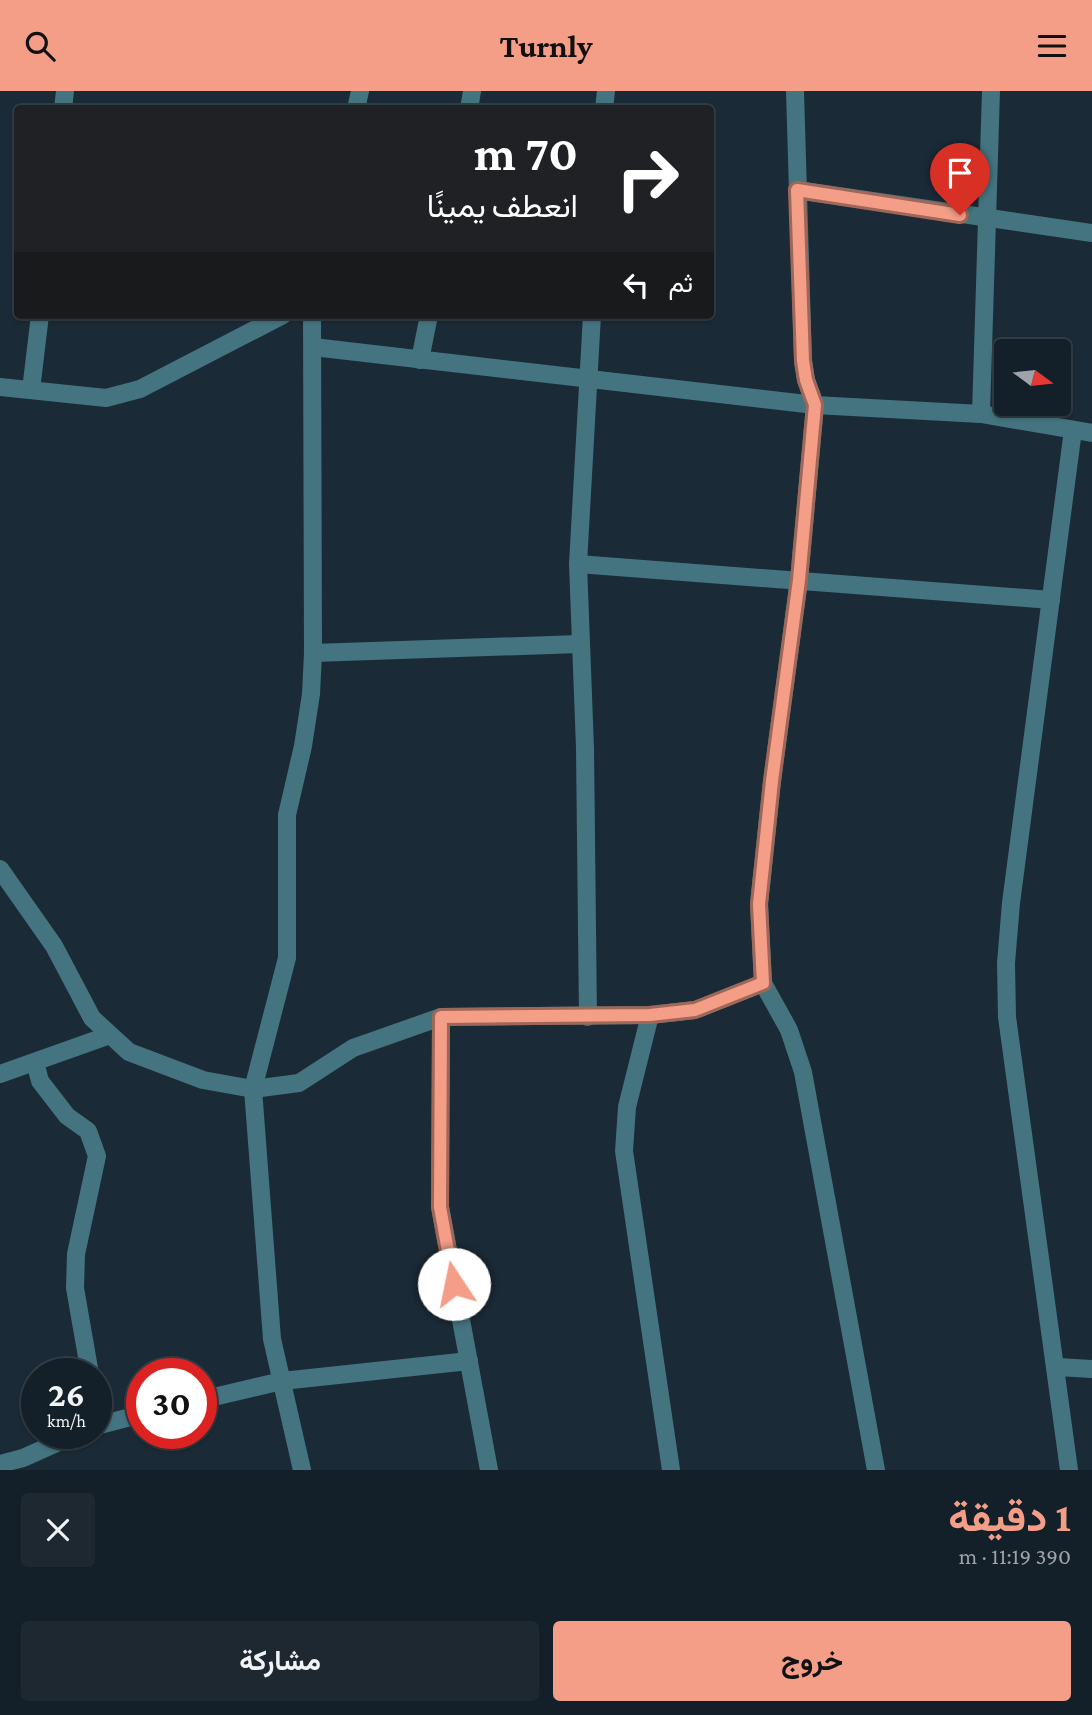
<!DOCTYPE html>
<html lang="ar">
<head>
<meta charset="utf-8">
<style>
  :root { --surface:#142029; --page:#1d2831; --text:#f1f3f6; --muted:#9da3a8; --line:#333e46; --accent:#f49e88 }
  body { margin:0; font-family:"Crimson Pro",Vazirmatn,serif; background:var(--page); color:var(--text); direction:rtl; height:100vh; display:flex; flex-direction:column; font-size:26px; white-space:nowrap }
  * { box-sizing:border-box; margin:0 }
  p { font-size:23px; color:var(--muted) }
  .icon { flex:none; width:38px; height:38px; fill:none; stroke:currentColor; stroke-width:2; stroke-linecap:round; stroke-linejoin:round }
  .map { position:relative; height:1379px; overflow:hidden; direction:ltr }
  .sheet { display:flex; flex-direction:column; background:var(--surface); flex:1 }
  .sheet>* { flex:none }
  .banner { position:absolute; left:14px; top:14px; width:700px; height:214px; border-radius:7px; box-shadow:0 2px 5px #0004,0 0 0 2px var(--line); direction:rtl; background:#202124; color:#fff; overflow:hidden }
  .needle { width:46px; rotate:105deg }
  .fabs { position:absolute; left:994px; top:248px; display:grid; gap:14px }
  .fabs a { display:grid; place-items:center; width:77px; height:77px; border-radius:7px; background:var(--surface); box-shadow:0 2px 5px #0004,0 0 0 2px var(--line); font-size:35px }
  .speed { position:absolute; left:21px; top:1267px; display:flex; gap:14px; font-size:35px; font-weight:700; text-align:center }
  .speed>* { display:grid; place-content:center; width:91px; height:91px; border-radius:50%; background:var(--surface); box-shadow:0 2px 5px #0004,0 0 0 2px var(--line); line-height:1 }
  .speed small { font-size:18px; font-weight:400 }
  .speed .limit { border:10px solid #d22; background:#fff; color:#111 }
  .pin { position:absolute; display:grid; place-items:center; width:60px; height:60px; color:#fff; margin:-72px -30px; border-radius:50% 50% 50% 0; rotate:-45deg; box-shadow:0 0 7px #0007 }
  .pin .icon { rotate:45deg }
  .me { position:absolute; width:77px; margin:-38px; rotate:349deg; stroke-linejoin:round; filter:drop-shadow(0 0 5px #0008) }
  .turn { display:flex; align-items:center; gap:24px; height:147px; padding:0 21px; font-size:32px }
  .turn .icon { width:91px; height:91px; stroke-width:2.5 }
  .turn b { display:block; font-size:49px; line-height:60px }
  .then { display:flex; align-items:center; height:66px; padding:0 21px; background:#0003; gap:14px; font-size:26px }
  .round { display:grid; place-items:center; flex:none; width:74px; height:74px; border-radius:7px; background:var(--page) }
  .head { display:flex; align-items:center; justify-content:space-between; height:119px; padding:0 21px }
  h1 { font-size:42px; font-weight:700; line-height:52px; color:var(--accent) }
  .action { display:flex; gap:14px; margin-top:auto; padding:14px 21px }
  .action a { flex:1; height:80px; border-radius:7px; background:var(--accent); color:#111; font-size:28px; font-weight:700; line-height:80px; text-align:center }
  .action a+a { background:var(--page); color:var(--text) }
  header { display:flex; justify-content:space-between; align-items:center; height:91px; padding:0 21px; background:var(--accent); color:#111; font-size:32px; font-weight:700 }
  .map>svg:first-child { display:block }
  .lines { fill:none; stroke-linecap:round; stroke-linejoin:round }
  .minor { stroke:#44747f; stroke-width:18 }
  .route-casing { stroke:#9f6758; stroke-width:18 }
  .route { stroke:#f49e88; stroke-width:12 }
</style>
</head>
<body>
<header><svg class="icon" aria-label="menu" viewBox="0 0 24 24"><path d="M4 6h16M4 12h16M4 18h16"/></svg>Turnly<svg class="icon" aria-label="search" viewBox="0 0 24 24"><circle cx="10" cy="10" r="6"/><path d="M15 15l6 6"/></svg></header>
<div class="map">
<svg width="1092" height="1379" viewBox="0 0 1092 1379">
  <rect width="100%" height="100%" fill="#1b2a37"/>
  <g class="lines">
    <g class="minor">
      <path d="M 795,0 L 803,270 L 806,289 L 815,314 L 799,489 L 772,690 L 759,813 L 763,892 L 789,939 L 803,981 L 876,1379"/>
      <path d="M 63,18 L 65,0"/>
      <path d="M 356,18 L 360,0"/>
      <path d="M 469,18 L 472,0"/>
      <path d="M 604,18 L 606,0"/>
      <path d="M 797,99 L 1092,142"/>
      <path d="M 313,256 L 815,314 L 981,323 L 1092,342"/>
      <path d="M 420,269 L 429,224"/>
      <path d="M 0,296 L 106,307 L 140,298 L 283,224"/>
      <path d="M 31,299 L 40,224"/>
      <path d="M 981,323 L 991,0"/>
      <path d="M 578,473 L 1051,509"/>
      <path d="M 313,562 L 579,553"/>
      <path d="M 0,778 L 54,855 L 92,927 L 129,961 L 203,989 L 253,998 L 299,992 L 353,957 L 441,926 L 650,924 L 695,919 L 763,892"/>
      <path d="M 650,924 L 627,1016 L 624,1060 L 671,1379"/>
      <path d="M 441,926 L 440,1116 L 489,1379"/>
      <path d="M 588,926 L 585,657 L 578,473 L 592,224"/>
      <path d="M 35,971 L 40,990 L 67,1025 L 88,1040 L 97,1065 L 76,1163 L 75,1197 L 90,1283"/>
      <path d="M 0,983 L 110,944"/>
      <path d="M 1057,1276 L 1092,1278"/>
      <path d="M 201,1309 L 282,1290 L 469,1270"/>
      <path d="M 96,1335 L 142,1323"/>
      <path d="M 0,1373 L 23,1367 L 79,1342"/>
      <path d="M 302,1379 L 272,1248 L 253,998 L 287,867 L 287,724 L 303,655 L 311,603 L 313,562 L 312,224"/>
      <path d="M 1069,1379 L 1007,926 L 1006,872 L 1011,812 L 1073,339"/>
    </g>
  </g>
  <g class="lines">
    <g class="route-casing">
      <path id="route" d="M 454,1193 L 440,1116 L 441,926 L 650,924 L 695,919 L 763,892 L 759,813 L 772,690 L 799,489 L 815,314 L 806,289 L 803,270 L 797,99 L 960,124"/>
    </g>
    <use href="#route" class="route"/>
  </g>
</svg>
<div class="fabs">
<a><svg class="needle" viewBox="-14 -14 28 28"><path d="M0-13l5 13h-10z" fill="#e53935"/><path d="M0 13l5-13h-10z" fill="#9da3a8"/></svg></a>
</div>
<div class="speed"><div>26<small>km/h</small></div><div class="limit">30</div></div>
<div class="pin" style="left:960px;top:124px;background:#d93025"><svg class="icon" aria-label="arrive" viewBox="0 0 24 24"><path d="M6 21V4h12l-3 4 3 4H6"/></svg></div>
<svg class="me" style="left:454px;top:1193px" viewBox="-20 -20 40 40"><circle r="19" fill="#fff"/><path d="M0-13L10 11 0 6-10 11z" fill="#f49e88"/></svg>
<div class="banner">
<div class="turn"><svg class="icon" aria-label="right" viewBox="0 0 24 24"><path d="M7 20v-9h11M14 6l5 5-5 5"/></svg><div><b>70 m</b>انعطف يمينًا</div></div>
<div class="then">ثم<svg class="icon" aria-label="left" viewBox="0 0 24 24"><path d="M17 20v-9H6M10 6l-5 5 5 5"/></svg></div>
</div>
</div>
<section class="sheet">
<div class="head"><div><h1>1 دقيقة</h1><p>390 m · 11:19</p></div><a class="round"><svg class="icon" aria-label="close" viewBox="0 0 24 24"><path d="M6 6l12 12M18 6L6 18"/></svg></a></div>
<div class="action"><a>خروج</a><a>مشاركة</a></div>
</section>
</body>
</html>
